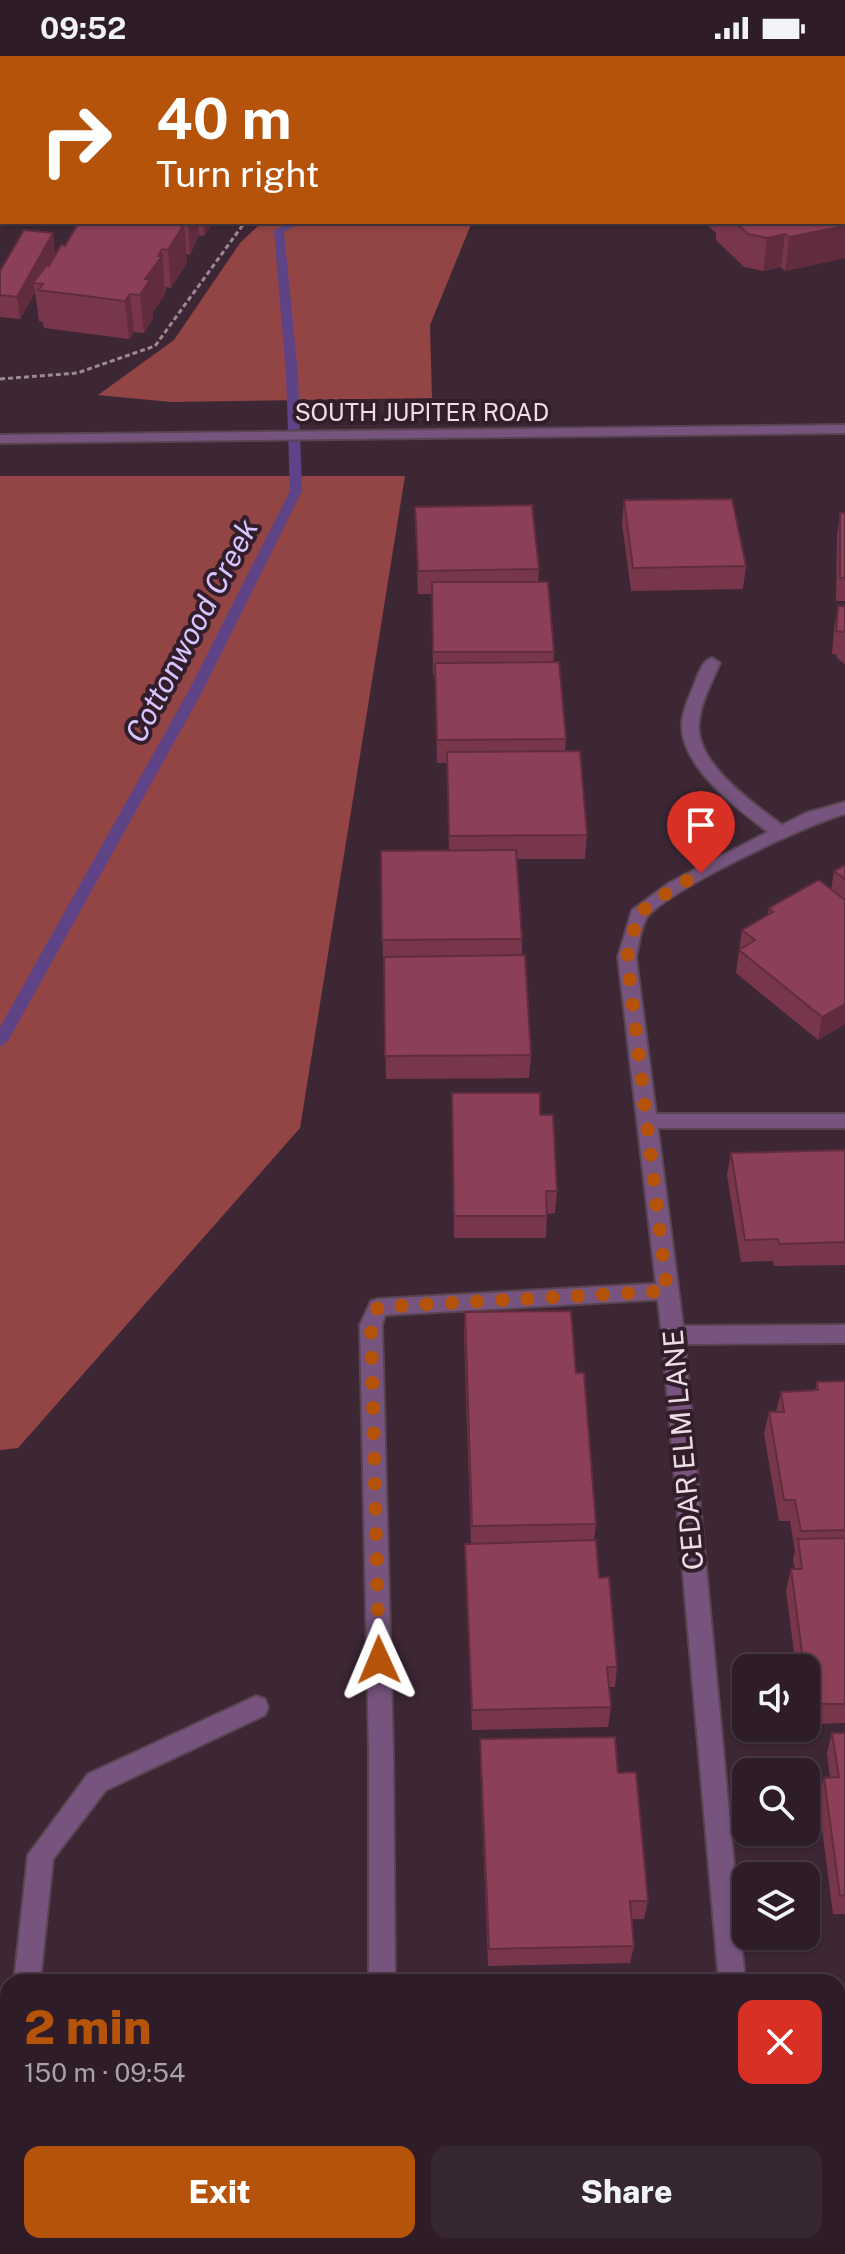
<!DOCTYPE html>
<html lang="en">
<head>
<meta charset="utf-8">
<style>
  :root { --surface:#2e1d28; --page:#362630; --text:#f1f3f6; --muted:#a7a2a8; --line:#493b45; --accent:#b45309 }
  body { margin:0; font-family:"Public Sans",sans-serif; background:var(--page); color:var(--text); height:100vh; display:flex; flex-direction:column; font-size:30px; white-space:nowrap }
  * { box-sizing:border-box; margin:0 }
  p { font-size:26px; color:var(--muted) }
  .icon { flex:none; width:44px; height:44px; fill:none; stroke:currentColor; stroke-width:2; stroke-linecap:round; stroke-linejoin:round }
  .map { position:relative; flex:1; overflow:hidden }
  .details { position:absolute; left:0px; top:1918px; width:846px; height:280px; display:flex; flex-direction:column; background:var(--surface); border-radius:24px 24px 0 0; box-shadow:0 2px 6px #0004,0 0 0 2px var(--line) }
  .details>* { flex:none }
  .top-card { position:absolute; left:0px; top:0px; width:846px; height:168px; box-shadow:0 2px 6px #0004,0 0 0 2px var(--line); background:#b45309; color:#fff; overflow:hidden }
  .buttons { position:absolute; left:732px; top:1598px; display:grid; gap:16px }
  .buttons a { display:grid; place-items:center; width:88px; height:88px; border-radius:16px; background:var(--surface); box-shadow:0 2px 6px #0004,0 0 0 2px var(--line); font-size:40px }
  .pin { position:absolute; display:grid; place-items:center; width:68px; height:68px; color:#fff; margin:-82px -34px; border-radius:50% 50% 50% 0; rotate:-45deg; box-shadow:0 0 8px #0007 }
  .pin .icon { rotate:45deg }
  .me { position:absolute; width:88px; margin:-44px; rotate:359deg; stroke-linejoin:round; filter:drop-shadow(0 0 6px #0008) }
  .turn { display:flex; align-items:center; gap:28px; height:168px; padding:0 24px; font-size:36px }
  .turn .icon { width:104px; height:104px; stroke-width:2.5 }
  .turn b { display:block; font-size:56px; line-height:68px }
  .round { display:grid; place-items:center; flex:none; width:84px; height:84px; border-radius:16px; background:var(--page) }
  .summary { display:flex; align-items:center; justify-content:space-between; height:136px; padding:0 24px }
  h1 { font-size:48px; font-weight:800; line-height:60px; color:var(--accent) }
  .action { display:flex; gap:16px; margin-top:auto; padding:16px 24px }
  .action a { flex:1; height:92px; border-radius:16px; background:var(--accent); color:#fff; font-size:32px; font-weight:800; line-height:92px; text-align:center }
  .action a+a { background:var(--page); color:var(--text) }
  .status { display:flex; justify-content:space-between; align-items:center; height:56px; padding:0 40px; background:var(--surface); direction:ltr }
  .status svg { height:22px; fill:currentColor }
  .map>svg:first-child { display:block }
  .forest { fill:#934445 }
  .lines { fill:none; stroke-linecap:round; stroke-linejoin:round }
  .stream { fill:#5e4486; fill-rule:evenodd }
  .service-casing { stroke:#594451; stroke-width:4 }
  .minor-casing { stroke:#594451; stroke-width:4 }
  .tertiary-casing { stroke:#594451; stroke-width:4 }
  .path { stroke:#9b8994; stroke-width:3; stroke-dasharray:5 3; stroke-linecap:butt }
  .service { fill:#76547d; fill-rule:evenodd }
  .minor { fill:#76547d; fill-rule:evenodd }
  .tertiary { fill:#76547d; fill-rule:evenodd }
  .wall { fill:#78364c }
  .shaded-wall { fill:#612c3e }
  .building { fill:#8b3f58; stroke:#612c3e; stroke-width:2 }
  .route { stroke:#b45309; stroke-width:14; stroke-dasharray:0 25.2 }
  .labels { text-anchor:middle; stroke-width:8; stroke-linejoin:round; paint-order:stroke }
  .far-street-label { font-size:24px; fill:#ebdce5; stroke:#321e2b }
  .street-label { font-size:28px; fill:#ebdce5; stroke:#321e2b }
  .water-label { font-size:30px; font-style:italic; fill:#d7c4fe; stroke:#321e2b }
</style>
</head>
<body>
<div class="status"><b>09:52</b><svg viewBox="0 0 49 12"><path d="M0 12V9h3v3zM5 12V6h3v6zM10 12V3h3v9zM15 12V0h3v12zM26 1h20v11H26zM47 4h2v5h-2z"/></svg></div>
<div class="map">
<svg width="845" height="2198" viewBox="0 0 845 2198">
  <rect width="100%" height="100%" fill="#3d2735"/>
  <g class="forest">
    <path d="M 262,166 L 472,166 L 430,269 L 432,342 L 171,346 L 98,339 L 174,284 L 240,187 Z"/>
    <path d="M 0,420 L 405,420 L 300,1072 L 18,1392 L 0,1394 Z"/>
  </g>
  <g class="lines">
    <g class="stream">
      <path d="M 845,14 L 845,21 L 844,21 L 844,14 Z"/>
      <path d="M 288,166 L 301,166 L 284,176 L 298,318 L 302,435 L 202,636 L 8,985 L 0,991 L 0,971 L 188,636 L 290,435 L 286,318 L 274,175 Z"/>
    </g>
    <g class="service-casing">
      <g id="service">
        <path d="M 647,1058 L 845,1058 L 845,1072 L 647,1072 L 640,1070 L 637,1065 L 640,1060 Z"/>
        <path d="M 667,1227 L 674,1229 L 678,1235 L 674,1241 L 667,1243 L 385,1259 L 382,1269 L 393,1695 L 395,1926 L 369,1926 L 369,1695 L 360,1269 L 371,1245 L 378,1243 Z"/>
        <rect x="368" y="2190" width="28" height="8"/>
      </g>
    </g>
    <g class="minor-casing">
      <g id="minor">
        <path d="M 712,602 L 720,607 C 712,626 701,645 699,666 C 694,707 753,747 782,769 L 806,757 L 845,746 L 845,758 C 807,768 672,832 648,860 C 641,868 639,890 636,901 L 683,1270 L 845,1269 L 845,1287 L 685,1288 L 745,1926 L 719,1926 L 662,1279 L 618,901 L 632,854 L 669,827 L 768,776 C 738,753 680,711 682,667 C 683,655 688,643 693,632 C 697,622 701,605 712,602 Z"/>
        <path d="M 256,1640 L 265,1643 L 268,1651 L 265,1659 L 106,1734 L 53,1803 L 40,1926 L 14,1926 L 28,1799 L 88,1718 Z"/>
        <path d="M 8,2088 L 8,2187 L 0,2190 L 0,2091 Z"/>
        <path d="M 742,2190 L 770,2190 L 771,2198 L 743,2198 Z"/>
      </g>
    </g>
    <g class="tertiary-casing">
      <g id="tertiary">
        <path d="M 0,16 L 2,16 L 0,25 Z"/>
        <path d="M 845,369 L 845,377 L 0,387 L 0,379 Z"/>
      </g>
    </g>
    <g class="path">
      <path d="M 672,2 L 684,0"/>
      <path d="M 0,323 L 77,317 L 155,290 L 245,166"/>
    </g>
    <use href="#service" class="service"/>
    <use href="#minor" class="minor"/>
    <use href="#tertiary" class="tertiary"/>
  </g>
  <g class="wall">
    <rect x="510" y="0" width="118" height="2"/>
    <path d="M 845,145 L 845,202 L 785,215 L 781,211 L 763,215 L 744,211 L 716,184 L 716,177 L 704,166 L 844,166 Z"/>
    <path d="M 79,166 L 213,166 L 204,180 L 199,179 L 190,199 L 187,198 L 186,200 L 187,207 L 171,232 L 166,231 L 165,238 L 153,256 L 153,262 L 144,277 L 134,276 L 129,283 L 44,272 L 43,266 L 39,265 L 35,236 L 20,263 L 0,261 L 0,215 L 53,177 L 55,198 L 65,190 Z"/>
    <path d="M 624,444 L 746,510 L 743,533 L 631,535 L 622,467 Z"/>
    <path d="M 415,451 L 539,513 L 538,526 L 554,596 L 553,607 L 566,683 L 565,695 L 587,779 L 585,803 L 517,803 L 522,883 L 522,899 L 531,999 L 529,1022 L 386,1023 L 384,908 L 383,908 L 381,795 L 449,795 L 447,707 L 437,707 L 435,619 L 433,619 L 432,538 L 418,538 Z"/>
    <path d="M 840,457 L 845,457 L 845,545 L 836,545 L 837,480 Z"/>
    <path d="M 838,550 L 845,550 L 845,608 L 837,602 L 837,599 L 832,598 L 834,573 Z"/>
    <path d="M 845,809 L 845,968 L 818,984 L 736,917 L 742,874 L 768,859 L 769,852 L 831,834 L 834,815 Z"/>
    <path d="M 452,1037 L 540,1059 L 557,1135 L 555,1157 L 547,1158 L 546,1182 L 454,1182 Z"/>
    <path d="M 845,1094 L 845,1209 L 774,1210 L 773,1205 L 741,1206 L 727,1119 L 731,1097 Z"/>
    <path d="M 465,1256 L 576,1317 L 596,1468 L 594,1484 L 599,1522 L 617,1611 L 615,1631 L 609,1631 L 611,1651 L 608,1671 L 472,1674 L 465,1509 L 465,1488 L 471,1488 L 464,1278 Z"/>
    <path d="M 845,1325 L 845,1667 L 815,1668 L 810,1632 L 806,1632 L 806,1612 L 796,1612 L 786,1534 L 791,1513 L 795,1513 L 793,1504 L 795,1495 L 790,1465 L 779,1465 L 764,1378 L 769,1356 L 776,1356 L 781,1336 L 815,1334 L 817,1326 Z"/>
    <path d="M 832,1677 L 845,1677 L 845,1858 L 833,1858 L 818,1741 L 824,1722 L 830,1721 L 827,1697 Z"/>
    <path d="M 480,1683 L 618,1717 L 648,1845 L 644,1863 L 631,1863 L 634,1890 L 630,1907 L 488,1910 L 480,1703 Z"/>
  </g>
  <g class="shaded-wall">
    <path d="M 209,0 L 225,0 L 222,2 L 206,2 Z"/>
    <path d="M 180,166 L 184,166 L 187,207 L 171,232 L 168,194 Z"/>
    <path d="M 188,166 L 198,166 L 199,179 L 190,199 Z"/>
    <path d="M 203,166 L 213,166 L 204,180 Z"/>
    <path d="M 845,170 L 845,202 L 785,215 L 789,181 Z"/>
    <path d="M 53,177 L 55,198 L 39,228 L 33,227 L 35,236 L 20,263 L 17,241 Z"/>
    <path d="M 785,178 L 781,211 L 763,215 L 767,182 Z"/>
    <path d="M 162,193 L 165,238 L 153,256 L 153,262 L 144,277 L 140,239 L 145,223 Z"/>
    <path d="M 130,238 L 134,276 L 129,283 L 125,245 Z"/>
    <path d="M 845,948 L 845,968 L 818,984 L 822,961 Z"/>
  </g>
  <g class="building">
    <path d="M 177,0 L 209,0 L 206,2 L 175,2 Z"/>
    <path d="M 223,0 L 452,0 L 452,2 L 222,2 Z"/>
    <path d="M 844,144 L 845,170 L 789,181 L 785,178 L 767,182 L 748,178 L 735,166 L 844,166 Z"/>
    <path d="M 79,166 L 180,166 L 179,169 L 183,170 L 168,194 L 162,193 L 158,200 L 162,200 L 145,223 L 150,224 L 140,239 L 130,238 L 125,245 L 38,234 L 43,228 L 33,227 L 46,210 L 49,210 L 61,189 L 65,190 Z"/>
    <path d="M 24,174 L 53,177 L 17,241 L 0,239 L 0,215 Z"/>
    <path d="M 732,443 L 746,510 L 633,512 L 624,444 Z"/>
    <path d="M 532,449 L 539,513 L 418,515 L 415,451 Z"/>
    <rect x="840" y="457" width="5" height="65"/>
    <path d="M 432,526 L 548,526 L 554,596 L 433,596 Z"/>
    <path d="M 838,550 L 845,550 L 845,576 L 836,575 Z"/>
    <path d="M 559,606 L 566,683 L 437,684 L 435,607 Z"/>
    <path d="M 580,695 L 587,779 L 449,780 L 447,696 Z"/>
    <path d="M 516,794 L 522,883 L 382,884 L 381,795 Z"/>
    <path d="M 845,809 L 845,823 L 834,815 Z"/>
    <path d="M 819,824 L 845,844 L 845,948 L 822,961 L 739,894 L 755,884 L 742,874 L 773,856 L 769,852 Z"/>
    <path d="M 525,899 L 531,999 L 385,1000 L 384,901 Z"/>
    <path d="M 452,1037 L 540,1037 L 540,1059 L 553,1059 L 557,1135 L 546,1135 L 547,1160 L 454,1160 Z"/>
    <path d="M 845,1094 L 845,1186 L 779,1188 L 778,1183 L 745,1184 L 731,1097 Z"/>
    <path d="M 571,1255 L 576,1317 L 584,1317 L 596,1468 L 472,1470 L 465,1256 Z"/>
    <path d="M 845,1325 L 845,1474 L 801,1475 L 795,1444 L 784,1444 L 769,1356 L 784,1356 L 781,1336 L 818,1334 L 817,1326 Z"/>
    <path d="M 845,1482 L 845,1648 L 820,1648 L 816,1612 L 804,1612 L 791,1513 L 802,1513 L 798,1483 Z"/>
    <path d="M 596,1484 L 599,1522 L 609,1521 L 617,1611 L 607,1611 L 611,1651 L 472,1654 L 465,1488 Z"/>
    <path d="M 832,1677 L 845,1677 L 845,1839 L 840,1840 L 824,1722 L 839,1721 Z"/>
    <path d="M 615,1681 L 618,1717 L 636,1716 L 648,1845 L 630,1845 L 634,1890 L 489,1893 L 480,1683 Z"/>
    <path d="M 493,2190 L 651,2190 L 652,2198 L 493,2198 Z"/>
  </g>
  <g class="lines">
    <path class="route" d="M 379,1604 L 371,1269 L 378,1251 L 667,1235 L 627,901 L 638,858 L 675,831 L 701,817"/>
  </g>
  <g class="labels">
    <g class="far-street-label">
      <text x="422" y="365">SOUTH JUPITER ROAD</text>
    </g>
    <g class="street-label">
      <text transform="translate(683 1394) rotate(-95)" y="10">CEDAR ELM LANE</text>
    </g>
    <g class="water-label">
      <text transform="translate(192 575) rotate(-62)" y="10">Cottonwood Creek</text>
    </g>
  </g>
</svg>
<div class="buttons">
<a><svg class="icon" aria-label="sound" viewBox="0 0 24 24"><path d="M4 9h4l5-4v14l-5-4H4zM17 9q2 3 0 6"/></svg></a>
<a><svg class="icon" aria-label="search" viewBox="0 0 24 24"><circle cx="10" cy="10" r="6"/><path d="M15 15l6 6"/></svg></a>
<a><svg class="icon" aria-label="layers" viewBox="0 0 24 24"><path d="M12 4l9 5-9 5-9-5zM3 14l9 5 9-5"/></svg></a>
</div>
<div class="pin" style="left:701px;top:817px;background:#d93025"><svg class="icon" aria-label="arrive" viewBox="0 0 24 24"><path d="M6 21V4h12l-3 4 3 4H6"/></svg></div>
<svg class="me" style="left:379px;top:1604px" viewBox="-20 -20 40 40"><path d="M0-17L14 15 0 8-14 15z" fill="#b45309" stroke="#fff" stroke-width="4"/></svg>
<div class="top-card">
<div class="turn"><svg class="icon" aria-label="right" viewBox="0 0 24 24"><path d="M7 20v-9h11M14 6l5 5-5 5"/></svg><div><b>40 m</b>Turn right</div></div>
</div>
<section class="details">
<div class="summary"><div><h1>2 min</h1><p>150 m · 09:54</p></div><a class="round" style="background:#d93025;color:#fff"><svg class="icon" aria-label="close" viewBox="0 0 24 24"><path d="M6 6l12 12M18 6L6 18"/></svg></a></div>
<div class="action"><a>Exit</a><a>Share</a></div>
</section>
</div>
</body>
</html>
